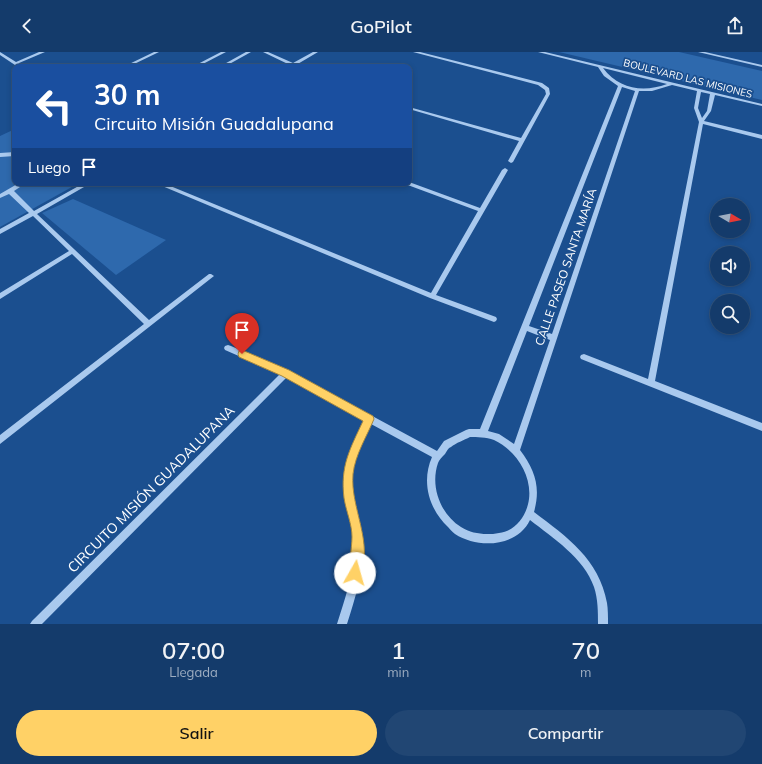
<!DOCTYPE html>
<html lang="es">
<head>
<meta charset="utf-8">
<style>
  :root { --surface:#143b6b; --page:#214673; --text:#f1f3f6; --muted:#9dadc1; --line:#33557e; --accent:#ffd166 }
  body { margin:0; font-family:Mulish,sans-serif; background:var(--page); color:var(--text); height:100vh; display:flex; flex-direction:column; font-size:15px; white-space:nowrap }
  * { box-sizing:border-box; margin:0 }
  p { font-size:13px; color:var(--muted) }
  .icon { flex:none; width:22px; height:22px; fill:none; stroke:currentColor; stroke-width:2; stroke-linecap:round; stroke-linejoin:round }
  .map { position:relative; height:572px; overflow:hidden }
  .side { display:flex; flex-direction:column; background:var(--surface); flex:1 }
  .side>* { flex:none }
  .top-card { position:absolute; left:12px; top:12px; width:400px; height:122px; border-radius:8px; box-shadow:0 2px 6px #0003,0 0 0 1px var(--line); background:#1a4fa0; color:#fff; overflow:hidden }
  .needle { width:26px; rotate:100deg }
  .fabs { position:absolute; left:710px; top:146px; display:grid; gap:8px }
  .fabs a { display:grid; place-items:center; width:40px; height:40px; border-radius:50%; background:var(--surface); box-shadow:0 2px 6px #0003,0 0 0 1px var(--line); font-size:20px }
  .pin { position:absolute; display:grid; place-items:center; width:34px; height:34px; color:#fff; margin:-41px -17px; border-radius:50% 50% 50% 0; rotate:-45deg; box-shadow:0 0 4px #0007 }
  .pin .icon { rotate:45deg }
  .me { position:absolute; width:44px; margin:-22px; rotate:7deg; stroke-linejoin:round; filter:drop-shadow(0 0 3px #0008) }
  .turn { display:flex; align-items:center; gap:14px; height:84px; padding:0 16px; font-size:18px }
  .turn .icon { width:52px; height:52px; stroke-width:2.5 }
  .turn b { display:block; font-size:28px; line-height:34px }
  .then { display:flex; align-items:center; height:38px; padding:0 16px; background:#0003; gap:8px; font-size:15px }
  .eta { display:flex; justify-content:space-evenly; align-items:center; height:68px; text-align:center }
  .eta b { font-size:24px; font-weight:600; line-height:28px }
  .action { display:flex; gap:8px; margin-top:auto; padding:8px 16px }
  .action a { flex:1; height:46px; border-radius:24px; background:var(--accent); color:#111; font-size:16px; font-weight:600; line-height:46px; text-align:center }
  .action a+a { background:var(--page); color:var(--text) }
  header { display:flex; justify-content:space-between; align-items:center; height:52px; padding:0 16px; background:var(--surface); font-size:18px; font-weight:600 }
  .map>svg:first-child { display:block }
  .green { fill:#2e69ad }
  .lines { fill:none; stroke-linecap:round; stroke-linejoin:round }
  .minor { fill:#a9c9ee; fill-rule:evenodd }
  .route { fill:#ffd166; stroke:#a68842 }
  .labels { text-anchor:middle; stroke-width:3.5; stroke-linejoin:round; paint-order:stroke }
  .far-street-label { font-size:10px; fill:#fff; stroke:#1b4f8f }
  .street-label { font-size:12px; fill:#fff; stroke:#1b4f8f }
  .near-street-label { font-size:14px; fill:#fff; stroke:#1b4f8f }
</style>
</head>
<body>
<header><svg class="icon" aria-label="back" viewBox="0 0 24 24"><path d="M15 5l-7 7 7 7"/></svg>GoPilot<svg class="icon" aria-label="share" viewBox="0 0 24 24"><path d="M12 15V3M7 8l5-5 5 5M5 13v7h14v-7"/></svg></header>
<div class="map">
<svg width="762" height="572" viewBox="0 0 762 572">
  <rect width="100%" height="100%" fill="#1b4f8f"/>
  <g class="green">
    <path d="M 559,0 L 679,0 L 762,19 L 762,48 Z"/>
    <path d="M 15,77 L 15,131 L 79,131 L 0,175 L 0,84 Z"/>
    <path d="M 73,147 L 166,188 L 116,223 L 42,161 Z"/>
  </g>
  <g class="lines">
    <g class="minor">
      <path d="M 0,0 L 16,10 L 39,0 L 45,0 L 19,11 L 23,15 L 18,15 L 0,3 Z"/>
      <path d="M 154,0 L 159,0 L 128,15 L 123,15 Z"/>
      <path d="M 221,0 L 226,0 L 197,15 L 192,15 Z"/>
      <path d="M 246,0 L 251,0 L 224,15 L 219,15 Z"/>
      <path d="M 263,0 L 268,0 L 293,11 L 313,0 L 318,0 L 296,13 L 296,14 L 291,15 L 288,14 L 290,13 Z"/>
      <path d="M 413,0 L 420,0 L 542,31 L 549,36 L 550,42 L 513,110 L 511,111 L 508,109 L 519,89 L 409,57 L 409,55 L 521,86 L 546,42 L 545,38 L 538,33 Z"/>
      <path d="M 538,0 L 545,0 L 762,52 L 762,54 L 715,43 L 711,59 L 704,69 L 762,83 L 762,87 L 703,72 L 655,329 L 762,371 L 762,379 L 581,307 L 580,305 L 581,303 L 584,302 L 648,327 L 699,70 L 694,56 L 697,39 L 672,33 L 652,39 L 639,39 L 520,398 C 535,418 541,435 534,460 C 567,485 599,507 607,551 C 608,557 608,565 608,572 L 598,572 C 598,560 598,547 594,535 C 584,506 553,486 530,468 C 517,495 478,497 455,482 C 452,480 450,477 448,475 C 429,457 421,430 432,405 L 371,372 C 359,396 349,416 354,444 C 357,461 363,477 363,495 C 363,521 355,547 347,572 L 337,572 C 345,547 354,521 354,495 C 354,477 348,461 345,443 C 340,416 353,392 364,368 L 287,325 L 42,572 L 30,572 L 32,569 L 280,322 L 225,298 L 224,296 L 225,294 L 228,293 L 231,294 L 289,319 L 437,399 L 444,389 L 466,378 L 469,377 L 480,377 L 618,34 L 604,24 L 598,15 ZM 603,16 L 667,32 C 643,41 619,37 603,16 ZM 622,35 L 635,39 L 552,282 L 529,274 ZM 701,40 L 710,42 L 707,59 L 702,66 L 698,56 ZM 527,279 L 550,288 L 514,392 L 499,382 L 488,379 ZM 470,385 C 477,385 486,385 494,388 C 515,398 532,422 529,447 C 527,463 516,479 499,481 C 495,482 491,482 487,482 C 478,482 469,480 461,475 C 440,462 430,434 438,411 C 439,408 442,405 445,402 C 447,399 448,396 451,395 C 456,391 464,388 470,385 Z"/>
      <path d="M 698,0 L 705,0 L 762,13 L 762,15 Z"/>
      <path d="M 15,100 L 15,104 L 0,105 L 0,101 Z"/>
      <path d="M 505,116 L 508,118 L 436,243 L 496,265 L 497,267 L 496,269 L 494,270 L 430,246 L 155,131 L 163,131 L 431,241 L 478,159 L 405,132 L 404,131 L 409,131 L 409,130 L 480,156 L 502,118 Z"/>
      <path d="M 19,131 L 26,131 L 14,139 L 34,159 L 84,131 L 91,131 L 37,162 L 149,268 L 209,222 L 211,222 L 214,224 L 0,392 L 0,383 L 144,272 L 72,202 L 0,247 L 0,241 L 69,199 L 33,164 L 0,182 L 0,177 L 29,161 L 9,142 L 0,146 L 0,142 Z"/>
    </g>
  </g>
  <path class="route" d="M 242,298 L 289,318 L 373,364 L 374,367 C 367,384 355,403 353,422 C 350,456 374,490 360,525 L 355,527 L 351,525 C 348,518 352,495 352,485 C 352,472 346,459 344,446 C 340,414 350,397 363,369 L 282,324 L 239,305 L 238,302 L 239,299 Z"/>
  <g class="labels">
    <g class="far-street-label">
      <text transform="translate(688 26) rotate(14)" y="4">BOULEVARD LAS MISIONES</text>
    </g>
    <g class="street-label">
      <text transform="translate(566 215) rotate(-71)" y="4">CALLE PASEO SANTA MARÍA</text>
    </g>
    <g class="near-street-label">
      <text transform="translate(151 437) rotate(-45)" y="5">CIRCUITO MISIÓN GUADALUPANA</text>
    </g>
  </g>
</svg>
<div class="fabs">
<a><svg class="needle" viewBox="-14 -14 28 28"><path d="M0-13l5 13h-10z" fill="#e53935"/><path d="M0 13l5-13h-10z" fill="#9dadc1"/></svg></a>
<a><svg class="icon" aria-label="sound" viewBox="0 0 24 24"><path d="M4 9h4l5-4v14l-5-4H4zM17 9q2 3 0 6"/></svg></a>
<a><svg class="icon" aria-label="search" viewBox="0 0 24 24"><circle cx="10" cy="10" r="6"/><path d="M15 15l6 6"/></svg></a>
</div>
<div class="pin" style="left:242px;top:302px;background:#d93025"><svg class="icon" aria-label="arrive" viewBox="0 0 24 24"><path d="M6 21V4h12l-3 4 3 4H6"/></svg></div>
<svg class="me" style="left:355px;top:521px" viewBox="-20 -20 40 40"><circle r="19" fill="#fff"/><path d="M0-13L10 11 0 6-10 11z" fill="#ffd166"/></svg>
<div class="top-card">
<div class="turn"><svg class="icon" aria-label="left" viewBox="0 0 24 24"><path d="M17 20v-9H6M10 6l-5 5 5 5"/></svg><div><b>30 m</b>Circuito Misión Guadalupana</div></div>
<div class="then">Luego<svg class="icon" aria-label="arrive" viewBox="0 0 24 24"><path d="M6 21V4h12l-3 4 3 4H6"/></svg></div>
</div>
</div>
<section class="side">
<div class="eta">
<div><b>07:00</b><p>Llegada</p></div>
<div><b>1</b><p>min</p></div>
<div><b>70</b><p>m</p></div>
</div>
<div class="action"><a>Salir</a><a>Compartir</a></div>
</section>
</body>
</html>
